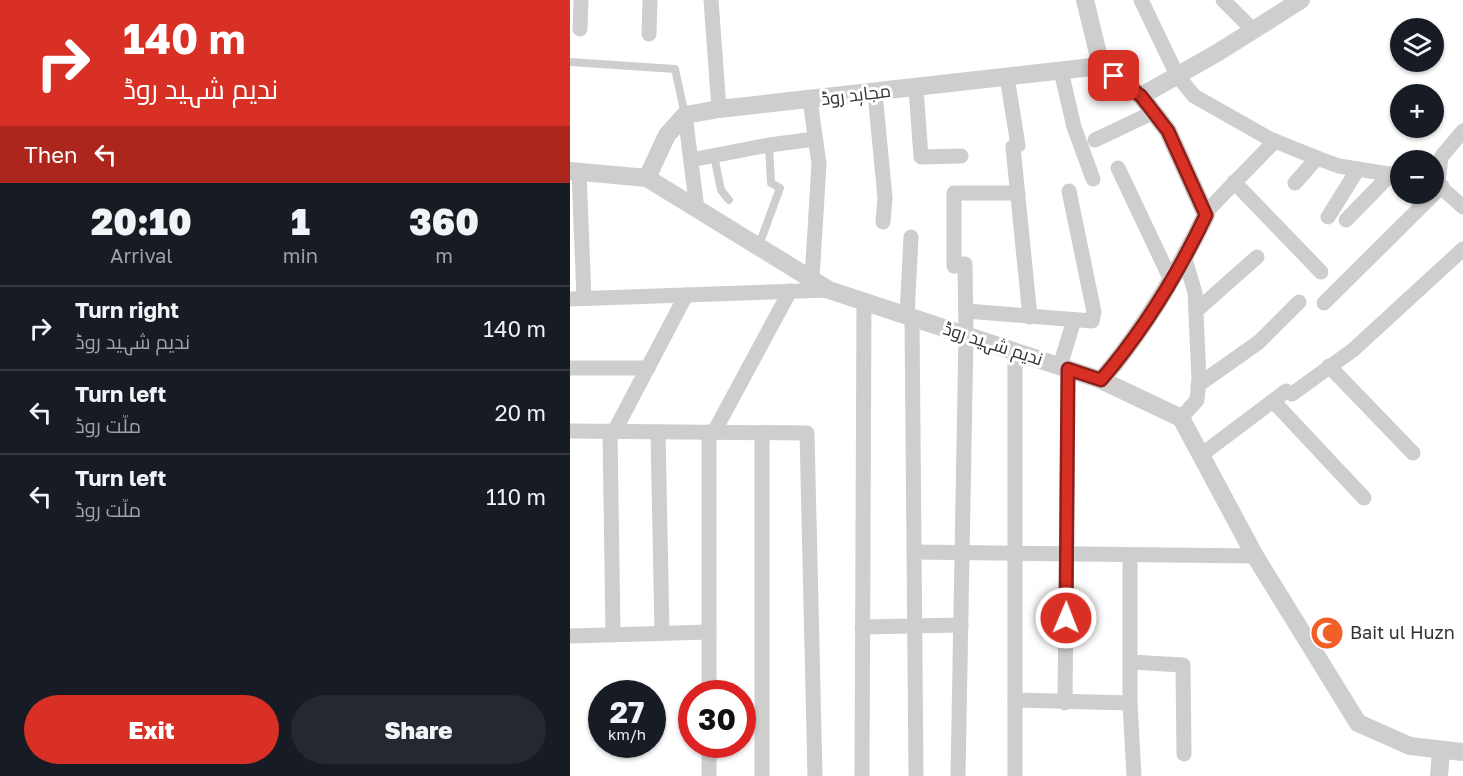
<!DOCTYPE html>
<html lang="en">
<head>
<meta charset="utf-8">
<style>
  :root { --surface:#171b24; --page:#242831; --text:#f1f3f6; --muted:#9ea1a6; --line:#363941; --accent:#d93025 }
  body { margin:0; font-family:"Golos Text",Cairo,sans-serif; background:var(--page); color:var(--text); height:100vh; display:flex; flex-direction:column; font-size:22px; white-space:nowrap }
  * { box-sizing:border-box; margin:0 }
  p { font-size:20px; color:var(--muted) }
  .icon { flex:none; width:33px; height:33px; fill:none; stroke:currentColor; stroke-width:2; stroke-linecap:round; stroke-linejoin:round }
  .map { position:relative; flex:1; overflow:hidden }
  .side { display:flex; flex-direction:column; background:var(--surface); width:570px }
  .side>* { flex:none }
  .banner { background:#d93025; color:#fff; overflow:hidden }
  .buttons { position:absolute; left:820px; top:18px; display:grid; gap:12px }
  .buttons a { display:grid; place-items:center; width:54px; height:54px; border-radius:50%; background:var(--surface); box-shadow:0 2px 4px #0004; font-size:30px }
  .speed { position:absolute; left:18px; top:680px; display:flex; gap:12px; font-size:30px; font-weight:700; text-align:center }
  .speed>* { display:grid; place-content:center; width:78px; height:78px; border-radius:50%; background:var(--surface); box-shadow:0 2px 4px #0004; line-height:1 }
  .speed small { font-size:15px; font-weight:400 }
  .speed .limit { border:9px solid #d22; background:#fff; color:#111 }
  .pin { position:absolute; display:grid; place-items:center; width:51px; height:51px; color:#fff; margin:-26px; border-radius:12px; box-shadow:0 3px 9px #0006 }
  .me { position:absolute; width:66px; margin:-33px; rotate:1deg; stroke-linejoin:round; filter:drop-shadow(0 0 4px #0008) }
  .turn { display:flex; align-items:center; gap:21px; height:126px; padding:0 24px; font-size:27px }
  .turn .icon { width:78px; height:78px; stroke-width:2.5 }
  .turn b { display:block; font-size:42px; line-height:51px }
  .then { display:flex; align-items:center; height:57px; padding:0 24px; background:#0003; gap:12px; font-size:22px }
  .eta { display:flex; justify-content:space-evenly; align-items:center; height:102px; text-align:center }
  .eta b { font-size:36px; font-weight:800; line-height:42px }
  .primary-button { display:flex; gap:12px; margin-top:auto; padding:12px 24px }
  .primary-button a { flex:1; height:69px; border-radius:36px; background:var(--accent); color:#fff; font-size:24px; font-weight:800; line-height:69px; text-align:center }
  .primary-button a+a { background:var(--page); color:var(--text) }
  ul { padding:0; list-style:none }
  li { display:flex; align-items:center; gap:18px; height:84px; padding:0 24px; border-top:2px solid var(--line) }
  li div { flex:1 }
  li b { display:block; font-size:22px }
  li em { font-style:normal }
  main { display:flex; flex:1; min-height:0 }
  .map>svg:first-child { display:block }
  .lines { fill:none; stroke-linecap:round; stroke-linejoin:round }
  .service { stroke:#cecece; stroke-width:8 }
  .minor { stroke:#cecece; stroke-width:15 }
  .tertiary { stroke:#cecece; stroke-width:18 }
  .route-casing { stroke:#8d1f18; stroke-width:15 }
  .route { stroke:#d93025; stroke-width:10 }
  .labels { text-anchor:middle; stroke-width:6; stroke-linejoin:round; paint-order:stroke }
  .street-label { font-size:18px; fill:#313131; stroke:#fff }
  .poi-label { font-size:18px; fill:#313131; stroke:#fff; text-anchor:start }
</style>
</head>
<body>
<main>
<section class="side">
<div class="banner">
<div class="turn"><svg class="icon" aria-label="right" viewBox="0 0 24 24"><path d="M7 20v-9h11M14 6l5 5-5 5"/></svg><div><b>140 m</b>ندیم شہید روڈ</div></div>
<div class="then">Then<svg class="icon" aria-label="left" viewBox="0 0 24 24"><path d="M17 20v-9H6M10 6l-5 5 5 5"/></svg></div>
</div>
<div class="eta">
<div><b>20:10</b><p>Arrival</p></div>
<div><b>1</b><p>min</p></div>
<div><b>360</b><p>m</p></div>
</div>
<ul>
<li><svg class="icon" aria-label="right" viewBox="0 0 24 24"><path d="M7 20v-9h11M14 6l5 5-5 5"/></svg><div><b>Turn right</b><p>ندیم شہید روڈ</p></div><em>140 m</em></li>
<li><svg class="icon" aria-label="left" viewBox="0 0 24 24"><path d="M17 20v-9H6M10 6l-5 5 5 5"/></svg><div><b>Turn left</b><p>ملّت روڈ</p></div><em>20 m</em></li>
<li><svg class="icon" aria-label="left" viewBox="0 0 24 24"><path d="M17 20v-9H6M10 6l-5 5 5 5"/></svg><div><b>Turn left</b><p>ملّت روڈ</p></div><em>110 m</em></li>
</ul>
<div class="primary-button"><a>Exit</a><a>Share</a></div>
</section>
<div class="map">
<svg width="893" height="776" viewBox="0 0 893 776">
  <rect width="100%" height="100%" fill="#fff"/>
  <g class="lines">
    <g class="service">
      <path d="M 0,62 L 105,69 L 115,115"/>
      <path d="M 144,156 L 151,190 L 159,200"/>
      <path d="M 189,245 L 210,188 L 201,183 L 199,145"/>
    </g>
    <g class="minor">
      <path d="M 141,0 L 149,109"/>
      <path d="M 571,0 L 607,75 L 624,96 L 700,139 L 747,158 L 769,166 L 831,176"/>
      <path d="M 653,0 L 683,30"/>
      <path d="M 10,29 L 11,0"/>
      <path d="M 79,34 L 80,0"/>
      <path d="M 491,71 L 504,127 L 523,179"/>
      <path d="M 437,77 L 448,145 L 443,147 L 460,317"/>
      <path d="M 346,88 L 351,157 L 391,156"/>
      <path d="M 305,93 L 315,198 L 313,222"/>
      <path d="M 240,100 L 249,164 L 242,279"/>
      <path d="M 115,115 L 127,209"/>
      <path d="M 525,140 L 584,112"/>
      <path d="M 121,160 L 199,145 L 245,139"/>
      <path d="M 548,168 L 601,280"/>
      <path d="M 9,172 L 14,298"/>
      <path d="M 864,181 L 893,207"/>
      <path d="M 664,182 L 751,272"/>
      <path d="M 868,182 L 871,157 L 893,131"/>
      <path d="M 725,183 L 747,158"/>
      <path d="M 635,213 L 705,141"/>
      <path d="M 758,217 L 788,169"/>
      <path d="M 776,220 L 821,174"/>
      <path d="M 0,299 L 259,290"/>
      <path d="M 754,303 L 872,186"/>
      <path d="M 396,311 L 522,321 L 524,312 L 499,191"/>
      <path d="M 626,311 L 687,257"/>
      <path d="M 337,316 L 341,237"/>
      <path d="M 342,318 L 346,776"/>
      <path d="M 445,351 L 445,776"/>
      <path d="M 490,366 L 504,320"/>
      <path d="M 759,366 L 843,453"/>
      <path d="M 0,368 L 78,368"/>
      <path d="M 628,385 L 689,342 L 729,302"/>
      <path d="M 703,401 L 794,498"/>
      <path d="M 611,418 L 627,400 L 629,379 L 625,293 L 615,259"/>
      <path d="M 0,431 L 237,433 L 245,776"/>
      <path d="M 40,431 L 43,635"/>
      <path d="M 44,432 L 116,295"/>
      <path d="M 88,432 L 92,633"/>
      <path d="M 139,432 L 139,693"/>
      <path d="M 144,432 L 220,291"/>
      <path d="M 631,455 L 716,391 L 722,394 L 783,350 L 893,249"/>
      <path d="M 344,552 L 685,556"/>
      <path d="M 560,555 L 560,703 L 564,776"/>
      <path d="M 292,627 L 391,625"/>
      <path d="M 0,636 L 139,632"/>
      <path d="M 560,662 L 613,665 L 614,754"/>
      <path d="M 445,700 L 560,703"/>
      <path d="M 495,703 L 498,369"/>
      <path d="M 139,744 L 139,776"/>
      <path d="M 192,776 L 192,433"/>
      <path d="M 292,776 L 294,301"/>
      <path d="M 388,776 L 396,335 L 395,264 L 384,266 L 384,193 L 448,193"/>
    </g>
    <g class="tertiary">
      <path d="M 515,0 L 531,66 L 571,96 L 598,131 L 636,215 C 607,274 574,330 531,380"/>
      <path d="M 571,96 L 647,53 L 731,0"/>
      <path d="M 0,171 L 77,178 L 259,290 L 531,380 L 611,418 L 685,556 L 788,723 L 840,746 L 893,752"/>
      <path d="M 77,178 L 97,135 L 115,115 L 149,109 L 531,66"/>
      <path d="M 869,776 L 871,750"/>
    </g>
  </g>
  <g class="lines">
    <g class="route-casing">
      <path id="route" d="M 496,618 L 498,369 L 531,380 C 574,330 608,274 636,215 L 598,131 L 571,96 L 544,76"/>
    </g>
    <use href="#route" class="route"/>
  </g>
  <defs>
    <g id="mosque-disc" transform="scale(1.725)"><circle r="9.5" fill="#f26028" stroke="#fff"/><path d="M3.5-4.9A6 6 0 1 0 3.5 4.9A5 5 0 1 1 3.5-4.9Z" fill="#fff"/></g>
  </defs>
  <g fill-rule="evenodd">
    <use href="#mosque-disc" x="757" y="633"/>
  </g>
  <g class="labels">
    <g class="street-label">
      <text transform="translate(286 95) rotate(-7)" y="6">مجاہد روڈ</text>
      <text transform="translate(423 344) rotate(18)" y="6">ندیم شہید روڈ</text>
    </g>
    <g class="poi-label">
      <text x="780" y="639">Bait ul Huzn</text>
    </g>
  </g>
</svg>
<div class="buttons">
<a><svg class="icon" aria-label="layers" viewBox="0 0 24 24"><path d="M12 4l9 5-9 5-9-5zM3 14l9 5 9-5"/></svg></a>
<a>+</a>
<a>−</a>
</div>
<div class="speed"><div>27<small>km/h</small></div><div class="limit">30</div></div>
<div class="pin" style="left:544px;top:76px;background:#d93025"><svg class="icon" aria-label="arrive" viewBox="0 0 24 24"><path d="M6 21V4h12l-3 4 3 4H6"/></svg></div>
<svg class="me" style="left:496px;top:618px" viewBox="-20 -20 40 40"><circle r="17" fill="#d93025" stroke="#fff" stroke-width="3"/><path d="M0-11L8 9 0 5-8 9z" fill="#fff"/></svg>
</div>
</main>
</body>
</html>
